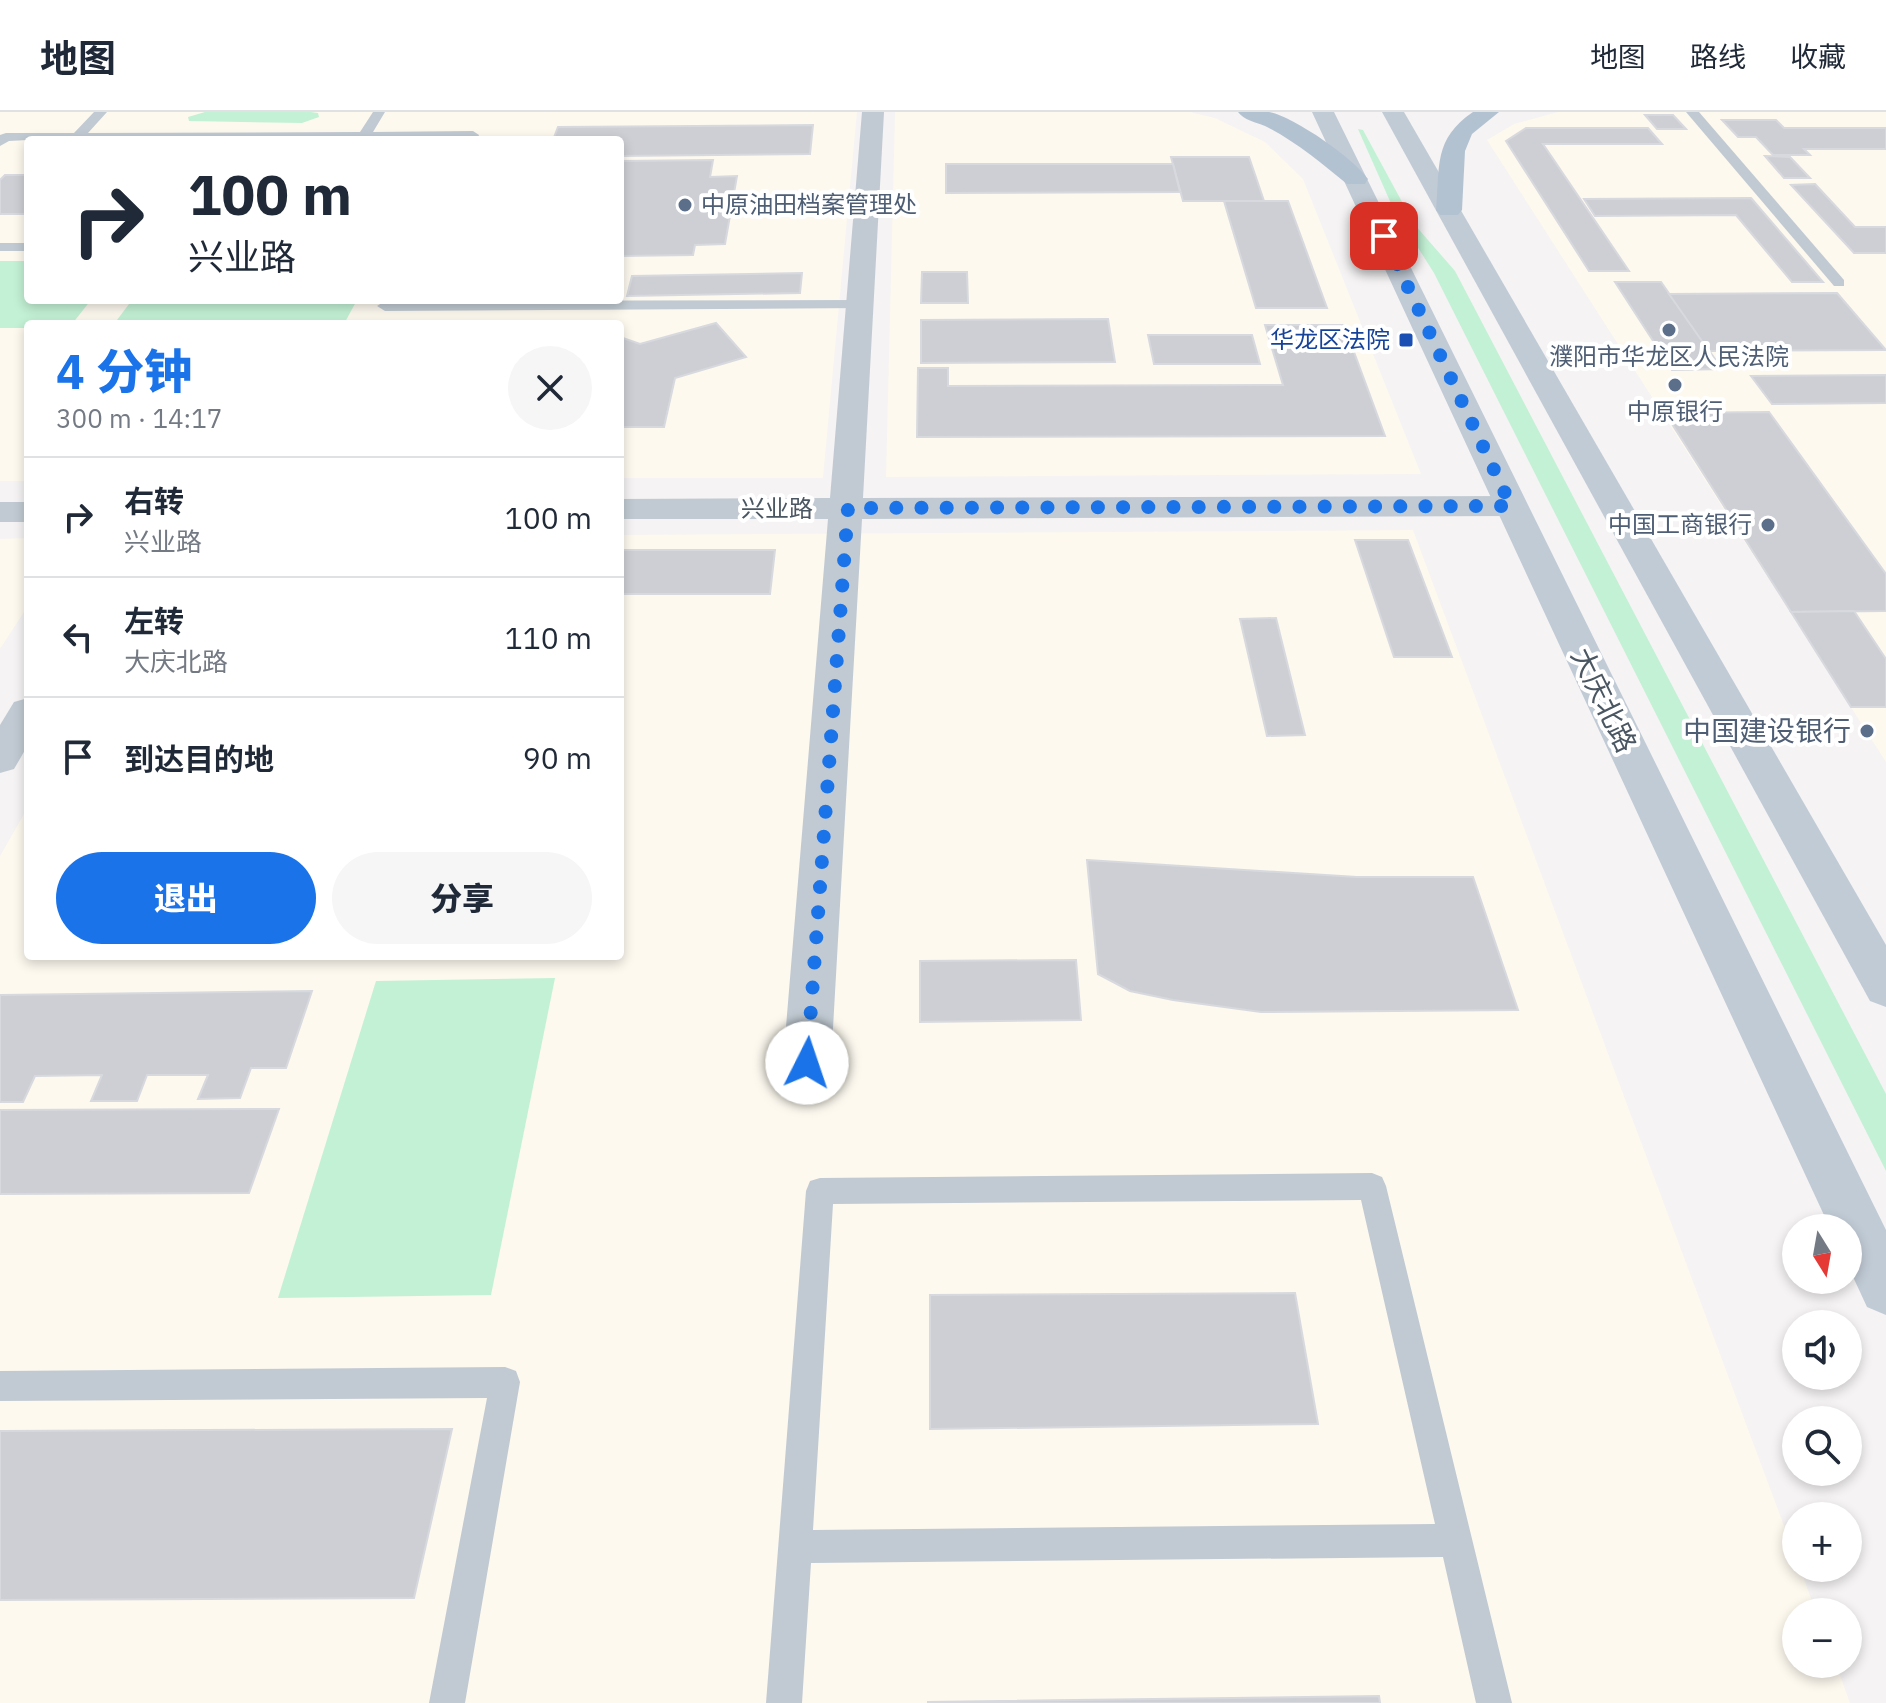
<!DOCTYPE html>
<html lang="zh">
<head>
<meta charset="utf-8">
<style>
  :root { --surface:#fff; --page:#f6f6f7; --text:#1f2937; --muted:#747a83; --line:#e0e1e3; --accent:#1a73e8 }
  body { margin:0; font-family:"IBM Plex Sans","Noto Sans SC",sans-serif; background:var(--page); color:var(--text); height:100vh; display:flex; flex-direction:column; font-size:30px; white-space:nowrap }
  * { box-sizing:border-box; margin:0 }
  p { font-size:26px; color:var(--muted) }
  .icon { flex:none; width:44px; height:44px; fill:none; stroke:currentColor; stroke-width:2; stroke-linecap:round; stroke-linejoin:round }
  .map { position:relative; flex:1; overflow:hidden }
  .details { position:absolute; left:24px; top:208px; width:600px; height:640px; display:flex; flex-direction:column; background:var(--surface); border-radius:8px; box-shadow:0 4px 12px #0003 }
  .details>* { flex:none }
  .banner { position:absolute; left:24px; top:24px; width:600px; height:168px; border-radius:8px; box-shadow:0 4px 12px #0003; background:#fff; color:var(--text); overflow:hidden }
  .needle { width:52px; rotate:169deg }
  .controls { position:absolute; left:1782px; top:1102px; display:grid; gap:16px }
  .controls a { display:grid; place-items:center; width:80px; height:80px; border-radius:50%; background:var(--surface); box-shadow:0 4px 12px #0003; font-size:40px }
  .pin { position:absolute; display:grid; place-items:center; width:68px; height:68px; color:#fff; margin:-34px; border-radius:16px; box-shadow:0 4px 12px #0006 }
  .me { position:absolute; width:88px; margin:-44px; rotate:4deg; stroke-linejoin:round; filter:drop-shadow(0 0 6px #0008) }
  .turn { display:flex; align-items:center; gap:28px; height:168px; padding:0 32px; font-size:36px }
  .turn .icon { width:104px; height:104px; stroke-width:2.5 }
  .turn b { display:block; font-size:56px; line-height:68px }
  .round { display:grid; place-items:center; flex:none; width:84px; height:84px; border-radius:42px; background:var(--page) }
  .overview { display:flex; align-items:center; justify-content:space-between; height:136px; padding:0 32px }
  h1 { font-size:48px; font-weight:800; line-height:60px; color:var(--accent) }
  .button { display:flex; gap:16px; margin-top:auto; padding:16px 32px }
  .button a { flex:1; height:92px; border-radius:48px; background:var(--accent); color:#fff; font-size:32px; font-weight:800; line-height:92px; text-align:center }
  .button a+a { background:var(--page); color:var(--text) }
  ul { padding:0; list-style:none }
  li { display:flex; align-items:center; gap:24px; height:120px; padding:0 32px; border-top:2px solid var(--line) }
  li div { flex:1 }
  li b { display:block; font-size:30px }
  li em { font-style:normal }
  header { display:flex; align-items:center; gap:48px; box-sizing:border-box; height:112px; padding:0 40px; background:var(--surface); border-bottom:2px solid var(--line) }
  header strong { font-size:38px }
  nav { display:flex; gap:44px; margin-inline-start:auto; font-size:28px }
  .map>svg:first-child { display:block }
  .commercial { fill:#fdf9ef; fill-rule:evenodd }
  .green { fill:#c3f1d5 }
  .building { fill:#cdcfd5; stroke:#d7d9de; stroke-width:2 }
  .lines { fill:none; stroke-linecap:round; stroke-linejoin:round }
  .service { fill:#c1cad2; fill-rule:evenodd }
  .minor { fill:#c1cad2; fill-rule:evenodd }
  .secondary { fill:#c1cbd6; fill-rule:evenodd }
  .primary { fill:#b3c2d1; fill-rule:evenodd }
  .route { stroke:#1a73e8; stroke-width:14; stroke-dasharray:0 25.2 }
  .service-dot { fill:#5c6f8a; stroke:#fff; stroke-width:3 }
  .transit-dot { fill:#1a4fb4; stroke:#fff; stroke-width:3 }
  .labels { text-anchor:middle; stroke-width:8; stroke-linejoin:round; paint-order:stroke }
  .far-service-label { font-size:24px; fill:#4e5e75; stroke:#fff }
  .far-transit-label { font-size:24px; fill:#164399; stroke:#fff; text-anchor:end }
  .far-street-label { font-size:24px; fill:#4a5661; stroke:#fff }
  .street-label { font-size:28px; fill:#4a5661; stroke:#fff }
  .service-label { font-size:28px; fill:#4e5e75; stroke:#fff; text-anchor:end }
</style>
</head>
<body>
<header>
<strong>地图</strong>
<nav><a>地图</a><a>路线</a><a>收藏</a></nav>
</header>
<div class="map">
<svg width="1886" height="1591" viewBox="0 0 1886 1591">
  <rect width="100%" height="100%" fill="#f5f3f3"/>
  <g class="commercial">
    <path d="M 0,0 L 857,0 L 823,366 L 620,366 L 620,212 L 28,212 L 28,369 L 0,369 ZM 28,28 L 620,28 L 620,188 L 28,188 Z"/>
    <path d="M 895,0 L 1190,0 L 1215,6 L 1265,30 L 1303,67 L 1421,362 L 886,365 Z"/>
    <path d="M 1558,0 L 1886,0 L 1886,650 L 1487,28 L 1514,12 Z"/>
    <path d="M 1413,418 L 1796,1446 L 1796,1456 L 1800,1456 L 1816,1500 L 1796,1500 L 1796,1552 L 1836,1552 L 1850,1591 L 0,1591 L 0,744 L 28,695 L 28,844 L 620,844 L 620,423 Z"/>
    <path d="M 28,426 L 28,494 L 0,537 L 0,427 Z"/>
  </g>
  <g class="green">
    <path d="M 205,0 L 311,0 L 318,1 L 319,5 L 302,11 L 189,9 L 188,5 Z"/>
    <path d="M 1358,17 L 1363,18 L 1414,112 L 1455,159 L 1886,982 L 1886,1059 L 1434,161 L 1393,96 Z"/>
    <path d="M 0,149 L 28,149 L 28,188 L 91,188 L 72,212 L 28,212 L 28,216 L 0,216 Z"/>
    <path d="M 132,188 L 357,188 L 344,212 L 114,212 Z"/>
    <path d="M 555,866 L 491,1183 L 278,1186 L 376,869 Z"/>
  </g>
  <g class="building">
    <path d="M 1645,3 L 1673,3 L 1686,17 L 1657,17 Z"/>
    <path d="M 1722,8 L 1776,8 L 1784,16 L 1886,16 L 1886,37 L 1804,37 L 1810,43 L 1773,43 L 1756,25 L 1738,25 Z"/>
    <path d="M 813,13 L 810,42 L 620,44 L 620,28 L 553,28 L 558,15 Z"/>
    <path d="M 1526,16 L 1648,16 L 1662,32 L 1543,32 L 1629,159 L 1589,159 L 1506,29 Z"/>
    <path d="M 1765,44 L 1790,45 L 1810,66 L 1784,66 Z"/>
    <path d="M 1171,45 L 1249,45 L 1264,89 L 1183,89 Z"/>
    <path d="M 713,48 L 710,65 L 737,64 L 725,132 L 695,133 L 693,143 L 620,144 L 620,49 Z"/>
    <path d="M 946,52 L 1173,52 L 1180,80 L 946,81 Z"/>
    <path d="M 5,63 L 28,63 L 28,102 L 0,102 L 0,68 Z"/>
    <path d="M 1815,72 L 1855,115 L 1886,115 L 1886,141 L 1854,141 L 1791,73 Z"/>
    <path d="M 1751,86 L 1823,170 L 1792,170 L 1736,103 L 1595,104 L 1584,87 Z"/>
    <path d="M 1224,89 L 1288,89 L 1327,196 L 1256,196 Z"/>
    <path d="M 922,160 L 967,160 L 968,191 L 921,191 Z"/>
    <path d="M 802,161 L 800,181 L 627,184 L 632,164 Z"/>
    <path d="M 1615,170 L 1661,170 L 1722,257 L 1672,258 Z"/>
    <path d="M 1837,181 L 1886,238 L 1709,239 L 1669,182 Z"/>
    <path d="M 1108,207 L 1115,250 L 921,251 L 921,208 Z"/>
    <path d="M 716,211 L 746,245 L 675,266 L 664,315 L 620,315 L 620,225 L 640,232 Z"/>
    <path d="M 1265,213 L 1344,213 L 1385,324 L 917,325 L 918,256 L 948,256 L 948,274 L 1283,273 Z"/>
    <path d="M 1148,223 L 1252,223 L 1260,252 L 1154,252 Z"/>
    <path d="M 1886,263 L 1886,291 L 1772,292 L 1751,264 Z"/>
    <path d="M 1769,300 L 1886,462 L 1886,499 L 1791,500 L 1665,301 Z"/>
    <path d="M 1355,428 L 1408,428 L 1452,545 L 1394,545 Z"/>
    <path d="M 620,438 L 775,438 L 770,482 L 620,482 Z"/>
    <path d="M 1854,499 L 1886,547 L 1886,595 L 1851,595 L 1791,500 Z"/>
    <path d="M 1276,506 L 1305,623 L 1267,624 L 1240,507 Z"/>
    <path d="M 1087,748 L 1357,765 L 1473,765 L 1518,898 L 1261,900 L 1173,888 L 1130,879 L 1098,862 Z"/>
    <path d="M 1076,848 L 1081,908 L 920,910 L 920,849 Z"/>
    <path d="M 312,879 L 286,956 L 251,956 L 240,986 L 198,987 L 208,963 L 147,963 L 137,989 L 91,989 L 102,963 L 35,964 L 23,990 L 0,990 L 0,883 Z"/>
    <path d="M 279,997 L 249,1081 L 0,1082 L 0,998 Z"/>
    <path d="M 1295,1181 L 1318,1312 L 930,1317 L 930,1183 Z"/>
    <path d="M 452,1317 L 414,1486 L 0,1488 L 0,1319 Z"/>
    <path d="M 1379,1584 L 1380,1591 L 928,1591 L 928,1590 Z"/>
  </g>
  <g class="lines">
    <g class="service">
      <path d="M 94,0 L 107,0 L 88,21 L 360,20 L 373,0 L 385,0 L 373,20 L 473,19 L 479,23 L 477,28 L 28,28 L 9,29 L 0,34 L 0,23 L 6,21 L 74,21 Z"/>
      <path d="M 1686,0 L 1699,0 L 1844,168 L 1844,174 L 1834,174 Z"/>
      <rect x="0" y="131" width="28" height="8"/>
      <path d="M 860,188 L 868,193 L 865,196 L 385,199 L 377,194 L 385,189 Z"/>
      <path d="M 1372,1061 L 1382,1065 L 1386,1074 L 1512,1591 L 1476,1591 L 1443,1445 L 811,1451 L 802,1591 L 766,1591 L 806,1079 L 810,1069 L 820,1066 ZM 1361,1088 L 1435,1412 L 813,1418 L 833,1092 Z"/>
      <path d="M 505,1255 L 516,1259 L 520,1270 L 465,1591 L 429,1591 L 487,1286 L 0,1289 L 0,1259 Z"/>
    </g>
    <g class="minor">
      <path d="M 862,0 L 884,0 L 863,386 L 1511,384 L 1523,387 L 1528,394 L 1523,401 L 1511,404 L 862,407 L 831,951 L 824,966 L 807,973 L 790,966 L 783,951 L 828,407 L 620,407 L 620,387 L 830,386 Z"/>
      <rect x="0" y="390" width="28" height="20"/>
      <path d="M 28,586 L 28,633 L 14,657 L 0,661 L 0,613 L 14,590 Z"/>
    </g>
    <g class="secondary">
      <path d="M 1312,0 L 1334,0 L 1886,1118 L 1886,1203 L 1867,1195 L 1848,1154 L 1848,1116 L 1830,1116 Z"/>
      <path d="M 1382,0 L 1404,0 L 1886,833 L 1886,895 L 1870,889 Z"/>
    </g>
    <g class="primary">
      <path d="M 1238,0 C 1248,0 1259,0 1269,0 C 1293,4 1355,47 1368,67 L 1365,72 L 1347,72 C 1321,51 1295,29 1265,14 C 1255,10 1244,8 1238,0 Z"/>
      <path d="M 1473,0 L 1499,0 L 1472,22 L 1465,39 L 1462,98 L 1458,103 L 1440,103 L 1436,98 C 1440,55 1433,27 1473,0 Z"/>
    </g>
  </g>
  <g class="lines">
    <path class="route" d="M 807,951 L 848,396 L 1511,394 L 1384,124"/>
  </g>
  <g class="service-dot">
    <circle cx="685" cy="93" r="8"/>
    <circle cx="1669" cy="218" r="8"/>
    <circle cx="1675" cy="273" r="8"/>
    <circle cx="1768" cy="413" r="8"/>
    <circle cx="1867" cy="619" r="8"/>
  </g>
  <rect class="transit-dot" x="1398" y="220" width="16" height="16" rx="4"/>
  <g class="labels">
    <g class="far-service-label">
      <text x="701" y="101" text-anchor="start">中原油田档案管理处</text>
      <text x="1669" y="253">濮阳市华龙区人民法院</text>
      <text x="1675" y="308">中原银行</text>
      <text x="1752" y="421" text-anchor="end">中国工商银行</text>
    </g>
    <g class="far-transit-label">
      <text x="1390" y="236">华龙区法院</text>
    </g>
    <g class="far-street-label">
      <text x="777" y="405">兴业路</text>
    </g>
    <g class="street-label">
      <text transform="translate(1604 588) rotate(64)" y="10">大庆北路</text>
    </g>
    <g class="service-label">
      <text x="1851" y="629">中国建设银行</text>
    </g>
  </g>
</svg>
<div class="controls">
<a><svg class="needle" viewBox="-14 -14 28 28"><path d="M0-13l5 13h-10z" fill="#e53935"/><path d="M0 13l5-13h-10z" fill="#747a83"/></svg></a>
<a><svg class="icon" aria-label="sound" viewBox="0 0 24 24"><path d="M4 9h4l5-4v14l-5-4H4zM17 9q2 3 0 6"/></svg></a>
<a><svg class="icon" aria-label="search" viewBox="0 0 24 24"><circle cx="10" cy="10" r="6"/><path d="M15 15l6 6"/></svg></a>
<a>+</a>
<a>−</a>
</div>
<div class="pin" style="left:1384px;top:124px;background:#d93025"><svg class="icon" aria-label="arrive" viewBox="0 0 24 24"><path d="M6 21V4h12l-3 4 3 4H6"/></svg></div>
<svg class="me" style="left:807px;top:951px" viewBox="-20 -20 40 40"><circle r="19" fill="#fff"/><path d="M0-13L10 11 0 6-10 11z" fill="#1a73e8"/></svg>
<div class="banner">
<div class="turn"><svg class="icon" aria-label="right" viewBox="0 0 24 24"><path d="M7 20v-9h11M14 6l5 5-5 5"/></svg><div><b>100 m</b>兴业路</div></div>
</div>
<section class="details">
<div class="overview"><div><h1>4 分钟</h1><p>300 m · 14:17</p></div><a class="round"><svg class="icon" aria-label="close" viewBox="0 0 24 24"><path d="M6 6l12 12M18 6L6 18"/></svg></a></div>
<ul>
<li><svg class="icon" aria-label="right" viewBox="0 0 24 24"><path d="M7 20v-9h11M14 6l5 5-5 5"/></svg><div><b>右转</b><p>兴业路</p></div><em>100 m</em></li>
<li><svg class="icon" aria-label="left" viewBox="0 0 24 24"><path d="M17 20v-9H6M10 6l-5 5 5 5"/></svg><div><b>左转</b><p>大庆北路</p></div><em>110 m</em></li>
<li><svg class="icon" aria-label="arrive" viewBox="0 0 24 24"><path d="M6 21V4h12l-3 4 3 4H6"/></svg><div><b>到达目的地</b></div><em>90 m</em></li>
</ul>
<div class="button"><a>退出</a><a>分享</a></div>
</section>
</div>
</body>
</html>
